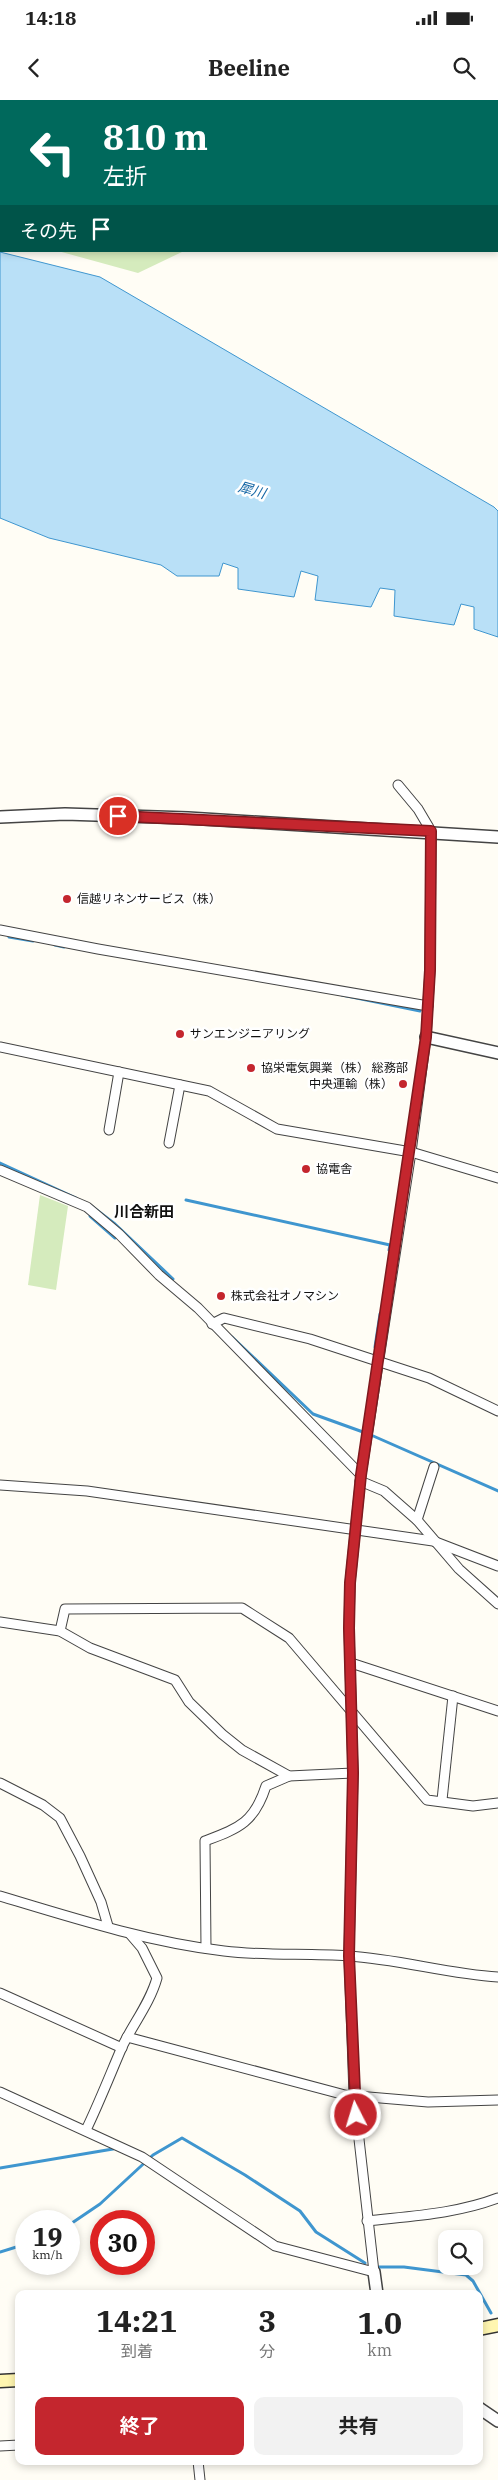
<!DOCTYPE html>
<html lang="ja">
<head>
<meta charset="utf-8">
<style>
  :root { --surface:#fff; --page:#f2f2f2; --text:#222; --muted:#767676; --accent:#c4262e }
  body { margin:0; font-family:"IBM Plex Serif","Noto Sans JP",serif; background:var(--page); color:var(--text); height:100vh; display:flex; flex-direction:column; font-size:19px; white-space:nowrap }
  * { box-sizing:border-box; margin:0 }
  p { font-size:16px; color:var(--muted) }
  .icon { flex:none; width:28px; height:28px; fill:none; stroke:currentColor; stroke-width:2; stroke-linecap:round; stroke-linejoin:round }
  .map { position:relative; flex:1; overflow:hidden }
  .side { position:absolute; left:15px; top:2190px; width:468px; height:175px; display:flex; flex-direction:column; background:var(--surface); border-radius:10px; box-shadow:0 2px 8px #0003 }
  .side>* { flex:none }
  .guide { position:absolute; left:0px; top:0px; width:499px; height:152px; box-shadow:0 2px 8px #0003; background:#00695c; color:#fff; overflow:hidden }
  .buttons { position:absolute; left:438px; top:2130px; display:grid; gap:10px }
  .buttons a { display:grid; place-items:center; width:45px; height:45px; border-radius:10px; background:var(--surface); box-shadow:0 2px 8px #0003; font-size:25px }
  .speed { position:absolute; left:15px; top:2110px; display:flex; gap:10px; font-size:25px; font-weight:700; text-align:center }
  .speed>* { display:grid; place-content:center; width:65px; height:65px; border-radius:50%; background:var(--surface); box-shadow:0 2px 8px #0003; line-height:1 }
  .speed small { font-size:12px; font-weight:400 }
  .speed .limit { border:8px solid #d22; background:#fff; color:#111 }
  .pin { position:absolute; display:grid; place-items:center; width:42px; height:42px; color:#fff; margin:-21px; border:2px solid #fff; border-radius:50%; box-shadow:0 1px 5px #0007 }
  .me { position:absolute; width:55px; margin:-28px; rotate:355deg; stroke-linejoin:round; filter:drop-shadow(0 0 4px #0008) }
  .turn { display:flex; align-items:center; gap:18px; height:105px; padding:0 20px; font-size:22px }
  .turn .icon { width:65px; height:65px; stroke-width:2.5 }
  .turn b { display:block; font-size:35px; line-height:42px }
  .then { display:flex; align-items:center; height:48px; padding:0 20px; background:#0003; gap:10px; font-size:19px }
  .eta { display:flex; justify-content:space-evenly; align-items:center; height:85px; text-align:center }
  .eta b { font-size:30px; font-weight:700; line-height:35px }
  .primary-button { display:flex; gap:10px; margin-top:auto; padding:10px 20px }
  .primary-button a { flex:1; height:58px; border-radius:10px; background:var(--accent); color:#fff; font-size:20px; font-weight:700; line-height:58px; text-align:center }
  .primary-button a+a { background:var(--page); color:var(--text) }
  .status { display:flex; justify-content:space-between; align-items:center; height:35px; padding:0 25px; background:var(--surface); direction:ltr }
  .status svg { height:14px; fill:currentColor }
  header { display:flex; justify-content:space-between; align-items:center; height:65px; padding:0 20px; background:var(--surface); font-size:22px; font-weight:700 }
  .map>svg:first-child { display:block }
  .green { fill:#d5ebbd }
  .water { fill:#b9e0f7; stroke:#3f96cf }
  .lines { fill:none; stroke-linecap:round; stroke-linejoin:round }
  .stream { stroke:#3f96cf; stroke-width:3 }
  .minor-casing { stroke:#444; stroke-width:11 }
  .tertiary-casing { stroke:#444; stroke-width:14 }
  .secondary-casing { stroke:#333; stroke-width:15 }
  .minor { stroke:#fff; stroke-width:9 }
  .tertiary { stroke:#fff; stroke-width:11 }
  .secondary { stroke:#fff6b0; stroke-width:12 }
  .route-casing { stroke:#7f191e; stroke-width:12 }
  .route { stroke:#c4262e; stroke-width:9 }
  .poi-dot { fill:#c4262e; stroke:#fff; stroke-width:2 }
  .labels { text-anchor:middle; stroke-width:5; stroke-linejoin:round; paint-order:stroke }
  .poi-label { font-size:12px; fill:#111; stroke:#fff; text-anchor:start }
  .water-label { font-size:14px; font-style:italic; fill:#1768a6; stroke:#fff }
  .quarter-label { font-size:15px; font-weight:bold; fill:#111; stroke:#fff }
</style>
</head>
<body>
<div class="status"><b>14:18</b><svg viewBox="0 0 49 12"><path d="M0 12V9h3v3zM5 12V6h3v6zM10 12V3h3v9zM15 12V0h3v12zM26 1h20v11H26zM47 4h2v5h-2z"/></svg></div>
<header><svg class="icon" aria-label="back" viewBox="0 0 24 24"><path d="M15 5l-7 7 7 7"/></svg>Beeline<svg class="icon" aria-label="search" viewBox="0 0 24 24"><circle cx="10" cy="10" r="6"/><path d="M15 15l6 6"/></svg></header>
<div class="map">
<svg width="498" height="2380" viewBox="0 0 498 2380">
  <rect width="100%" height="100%" fill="#fffdf5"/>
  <g class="green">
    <path d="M 0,0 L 498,0 L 498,81 L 498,1 L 1,1 L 1,136 Z"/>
    <path d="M 58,151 L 184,151 L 138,173 Z"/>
    <path d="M 40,1095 L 68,1106 L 56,1190 L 28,1185 Z"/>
  </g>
  <path class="water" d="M 0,152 L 100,177 L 494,407 L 498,411 L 498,537 L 474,529 L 474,507 L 461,504 L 454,525 L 394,516 L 395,490 L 380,488 L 371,507 L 315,500 L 318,476 L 301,471 L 294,497 L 238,489 L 238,468 L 223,463 L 219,476 L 177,476 L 161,465 L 49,438 L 0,418 Z"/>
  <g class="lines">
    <g class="stream">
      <path d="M 9,837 L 33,841"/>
      <path d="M 55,845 L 64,847"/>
      <path d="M 342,895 L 420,911"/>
      <path d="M 0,1063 L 76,1098"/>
      <path d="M 186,1100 L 390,1145 L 389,1150"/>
      <path d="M 90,1105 L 115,1124 L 173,1179"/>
      <path d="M 90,1116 L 115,1138"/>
      <path d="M 232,1237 L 313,1314 L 363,1332"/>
      <path d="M 375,1247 L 380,1214"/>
      <path d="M 371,1335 L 498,1391"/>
      <path d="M 0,2068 L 113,2049"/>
      <path d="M 69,2125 L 100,2104 L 153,2055 L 182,2038 L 245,2075 L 300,2111 L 316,2132 L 365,2163"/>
      <path d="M 0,2152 L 26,2144"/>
      <path d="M 379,2167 L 404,2167 L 466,2175 L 473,2181 L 491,2213"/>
    </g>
    <g class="minor-casing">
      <g id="minor">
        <path d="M 0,830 L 98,849 L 428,906"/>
        <path d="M 0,947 L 209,991 L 277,1029 L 411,1052 L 498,1078"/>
        <path d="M 109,1030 L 119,972"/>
        <path d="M 169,1043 L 180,985"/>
        <path d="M 0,1070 L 87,1107 L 119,1134 L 159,1175 L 198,1208 L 361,1375"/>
        <path d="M 212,1224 L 224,1218 L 310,1239 L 429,1278 L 498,1311"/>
        <path d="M 360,1381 L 384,1391 L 417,1420 L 459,1469 L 498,1504"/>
        <path d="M 0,1385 L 87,1391 L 433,1441 L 498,1466"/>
        <path d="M 417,1420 L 434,1367"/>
        <path d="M 0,1522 L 60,1531 L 90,1548 L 175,1580 L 189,1602 L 222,1634 L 242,1650 L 289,1676 L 353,1673"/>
        <path d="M 60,1531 L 65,1509 L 242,1508 L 289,1538 L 427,1700 L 473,1706 L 498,1703"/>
        <path d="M 351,1563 L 498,1611"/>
        <path d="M 0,1683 L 43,1705 L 60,1718 L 80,1756 L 101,1802 L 108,1826"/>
        <path d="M 442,1700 L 453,1596"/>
        <path d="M 0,1796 C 73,1818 148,1842 224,1851 C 265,1856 307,1853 348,1856 C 399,1859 448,1874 498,1877"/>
        <path d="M 206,1848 L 205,1741 C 239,1728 254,1723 266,1686 L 289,1676"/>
        <path d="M 0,1893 L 122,1948"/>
        <path d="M 127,1937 L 345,1995 L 428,2002 L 498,2000"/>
        <path d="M 0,1992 L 142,2057 L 275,2146 L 374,2172 L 354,1995 L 352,1938 L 349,1856 L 353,1673 L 349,1528 L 350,1483 L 361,1375 L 411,1052 L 426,937 L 430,870 L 431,731 L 418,709 L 398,685"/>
        <path d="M 86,2030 C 99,2003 110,1975 122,1947 C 133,1924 150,1903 157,1878 L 142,1848 L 130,1834"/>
        <path d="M 367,2121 C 411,2116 456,2114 498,2098"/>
        <path d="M 0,2346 L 19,2345"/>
        <path d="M 198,2361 L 200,2380"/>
      </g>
    </g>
    <g class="tertiary-casing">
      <g id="tertiary">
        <path d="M 0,717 L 65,714 L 188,718 L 498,737"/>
        <path d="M 426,937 L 498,953"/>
        <path d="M 374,2172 L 377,2194"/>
        <path d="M 479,2308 L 498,2321"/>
      </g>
    </g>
    <g class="secondary-casing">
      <g id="secondary">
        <path d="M 479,2229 L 498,2225"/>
        <path d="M 0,2281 L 19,2280"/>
      </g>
    </g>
    <use href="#minor" class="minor"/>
    <use href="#tertiary" class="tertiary"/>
    <use href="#secondary" class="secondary"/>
  </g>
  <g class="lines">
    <g class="route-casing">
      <path id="route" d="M 118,716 L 431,731 L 430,870 L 426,937 L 361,1375 L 350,1483 L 349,1528 L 353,1673 L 349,1856 L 356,2015"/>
    </g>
    <use href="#route" class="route"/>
  </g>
  <g class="poi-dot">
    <circle cx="67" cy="799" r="5"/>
    <circle cx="180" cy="934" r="5"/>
    <circle cx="251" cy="968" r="5"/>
    <circle cx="403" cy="984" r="5"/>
    <circle cx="306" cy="1069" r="5"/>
    <circle cx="221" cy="1196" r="5"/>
  </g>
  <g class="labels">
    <g class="poi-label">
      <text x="77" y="803">信越リネンサービス（株）</text>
      <text x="190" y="938">サンエンジニアリング</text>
      <text x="261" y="972">協栄電気興業（株） 総務部</text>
      <text x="393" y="988" text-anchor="end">中央運輸（株）</text>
      <text x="316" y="1073">協電舎</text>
      <text x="231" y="1200">株式会社オノマシン</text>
    </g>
    <g class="water-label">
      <text transform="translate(252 390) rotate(16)" y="5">犀川</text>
    </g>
    <g class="quarter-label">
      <text x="144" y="1117">川合新田</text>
    </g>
  </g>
</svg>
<div class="buttons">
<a><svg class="icon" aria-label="search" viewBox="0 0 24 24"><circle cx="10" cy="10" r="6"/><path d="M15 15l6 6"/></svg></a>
</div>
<div class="speed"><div>19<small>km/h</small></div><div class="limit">30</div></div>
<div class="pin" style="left:118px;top:716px;background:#d93025"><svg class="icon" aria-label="arrive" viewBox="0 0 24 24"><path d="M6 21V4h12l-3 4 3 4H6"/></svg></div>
<svg class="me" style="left:356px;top:2015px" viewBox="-20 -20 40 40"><circle r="17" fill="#c4262e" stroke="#fff" stroke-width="3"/><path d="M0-11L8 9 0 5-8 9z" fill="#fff"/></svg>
<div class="guide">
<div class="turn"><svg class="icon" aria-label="left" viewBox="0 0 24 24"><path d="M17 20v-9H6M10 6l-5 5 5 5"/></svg><div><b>810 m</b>左折</div></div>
<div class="then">その先<svg class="icon" aria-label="arrive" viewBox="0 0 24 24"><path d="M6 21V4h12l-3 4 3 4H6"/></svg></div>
</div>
<section class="side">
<div class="eta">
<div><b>14:21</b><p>到着</p></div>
<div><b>3</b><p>分</p></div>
<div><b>1.0</b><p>km</p></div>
</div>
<div class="primary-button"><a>終了</a><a>共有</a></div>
</section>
</div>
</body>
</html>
